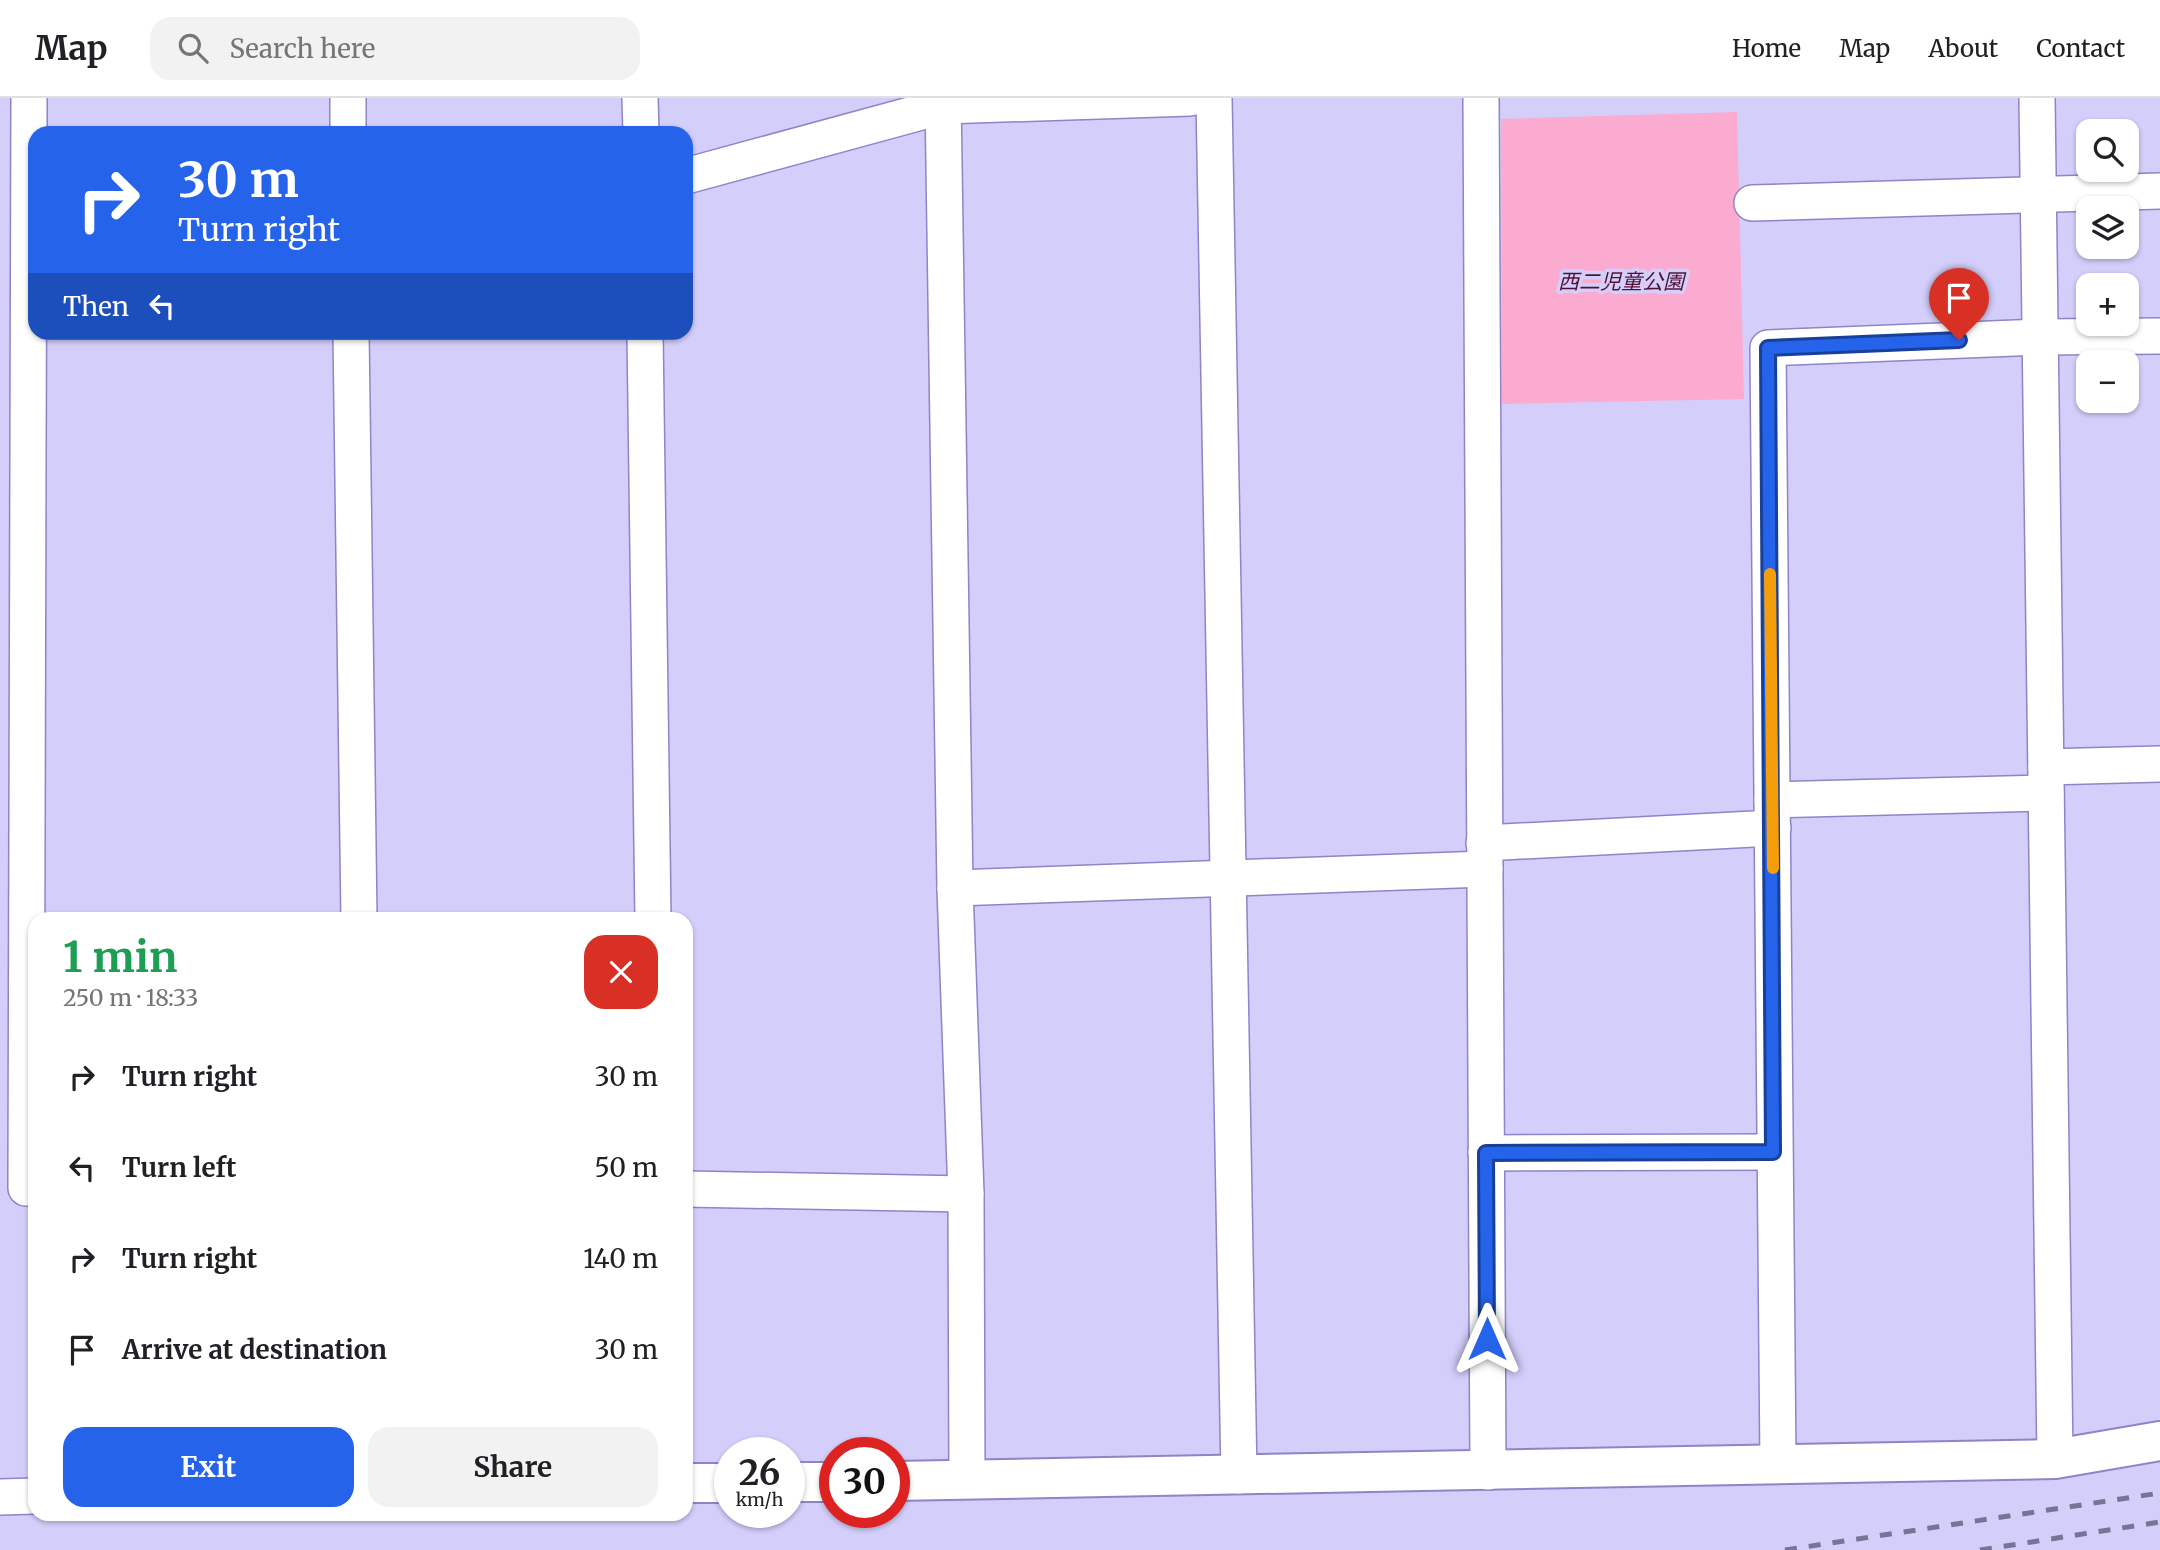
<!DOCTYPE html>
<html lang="en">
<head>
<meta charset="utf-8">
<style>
  :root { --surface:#fff; --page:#f2f2f2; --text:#202124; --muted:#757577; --line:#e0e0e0; --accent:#2563eb }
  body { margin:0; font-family:Merriweather,"Noto Sans JP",serif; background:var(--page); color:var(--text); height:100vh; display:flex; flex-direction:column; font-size:26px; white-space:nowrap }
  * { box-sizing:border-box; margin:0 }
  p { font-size:23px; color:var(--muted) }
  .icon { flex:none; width:38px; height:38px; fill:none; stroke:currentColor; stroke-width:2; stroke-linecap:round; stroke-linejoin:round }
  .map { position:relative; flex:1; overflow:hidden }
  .side { position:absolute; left:28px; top:814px; width:665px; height:609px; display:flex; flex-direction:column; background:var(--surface); border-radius:21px; box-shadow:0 2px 5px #0004 }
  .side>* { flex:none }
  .top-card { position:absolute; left:28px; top:28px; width:665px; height:214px; border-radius:21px; box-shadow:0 2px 5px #0004; background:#2563eb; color:#fff; overflow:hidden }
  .tools { position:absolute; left:2076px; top:21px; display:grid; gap:14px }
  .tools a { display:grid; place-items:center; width:63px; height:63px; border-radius:14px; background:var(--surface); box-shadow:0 2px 5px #0004; font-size:35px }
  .speed { position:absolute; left:714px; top:1339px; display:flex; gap:14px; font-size:35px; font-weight:700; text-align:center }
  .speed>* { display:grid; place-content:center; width:91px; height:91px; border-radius:50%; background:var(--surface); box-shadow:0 2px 5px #0004; line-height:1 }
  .speed small { font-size:18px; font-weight:400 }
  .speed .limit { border:10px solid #d22; background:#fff; color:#111 }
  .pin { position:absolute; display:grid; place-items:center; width:60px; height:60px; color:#fff; margin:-72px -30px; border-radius:50% 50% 50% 0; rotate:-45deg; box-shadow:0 0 7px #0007 }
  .pin .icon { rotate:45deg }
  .me { position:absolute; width:77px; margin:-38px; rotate:0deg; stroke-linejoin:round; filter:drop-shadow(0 0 5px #0008) }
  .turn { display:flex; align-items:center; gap:24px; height:147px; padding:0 35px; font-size:32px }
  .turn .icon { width:91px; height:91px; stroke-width:2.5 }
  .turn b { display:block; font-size:49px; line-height:60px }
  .then { display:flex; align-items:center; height:66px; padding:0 35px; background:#0003; gap:14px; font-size:26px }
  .round { display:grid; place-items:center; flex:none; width:74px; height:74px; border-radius:21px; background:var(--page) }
  .overview { display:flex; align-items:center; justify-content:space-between; height:119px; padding:0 35px }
  h1 { font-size:42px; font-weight:700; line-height:52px; color:#1e9e55 }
  .cta { display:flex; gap:14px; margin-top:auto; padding:14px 35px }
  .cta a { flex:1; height:80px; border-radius:21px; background:var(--accent); color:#fff; font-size:28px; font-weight:700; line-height:80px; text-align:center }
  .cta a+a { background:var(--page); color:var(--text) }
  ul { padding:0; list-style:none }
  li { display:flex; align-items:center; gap:21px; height:91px; padding:0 35px }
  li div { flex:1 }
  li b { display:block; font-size:26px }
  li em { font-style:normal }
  header { display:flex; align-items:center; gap:42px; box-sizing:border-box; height:98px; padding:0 35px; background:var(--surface); border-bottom:2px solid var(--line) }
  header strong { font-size:33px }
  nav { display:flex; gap:38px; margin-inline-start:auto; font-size:24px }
  .search { width:490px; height:63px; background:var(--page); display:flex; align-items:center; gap:18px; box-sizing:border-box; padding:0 24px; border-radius:21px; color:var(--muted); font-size:26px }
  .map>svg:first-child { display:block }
  .green { fill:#fbabd0 }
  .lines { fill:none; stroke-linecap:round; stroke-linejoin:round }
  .street-casing { stroke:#8e84c8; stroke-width:38 }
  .secondary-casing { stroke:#8e84c8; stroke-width:42 }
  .street { stroke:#fff; stroke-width:35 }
  .secondary { stroke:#fff; stroke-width:38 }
  .rail { stroke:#787496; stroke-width:5; stroke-dasharray:12 12; stroke-linecap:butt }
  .route-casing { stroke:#184099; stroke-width:18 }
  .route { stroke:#2563eb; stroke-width:12 }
  .slow { stroke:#f59e0b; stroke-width:12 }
  .labels { text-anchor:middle; stroke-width:7; stroke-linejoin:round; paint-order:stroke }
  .park-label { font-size:21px; font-style:italic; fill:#531036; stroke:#d3cefa }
</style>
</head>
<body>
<header>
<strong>Map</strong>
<div class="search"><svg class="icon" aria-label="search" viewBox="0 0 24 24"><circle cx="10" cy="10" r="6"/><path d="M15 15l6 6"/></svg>Search here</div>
<nav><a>Home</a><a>Map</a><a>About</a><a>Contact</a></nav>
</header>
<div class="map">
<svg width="2160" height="1452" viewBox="0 0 2160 1452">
  <rect width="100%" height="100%" fill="#d3cefa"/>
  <path class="green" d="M 1737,14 L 1744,301 L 1502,306 L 1501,21 Z"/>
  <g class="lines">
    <g class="street-casing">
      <g id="street">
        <path d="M 348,0 L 348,35"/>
        <path d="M 640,0 L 641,35"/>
        <path d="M 943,0 L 955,790 L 966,1096 L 967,1382"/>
        <path d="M 1214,0 L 1239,1378"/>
        <path d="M 1481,0 L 1488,1374"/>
        <path d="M 2037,0 L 2055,1361"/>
        <path d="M 686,78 L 943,8 L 1190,0"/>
        <path d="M 1752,105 L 2160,93"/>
        <path d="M 351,234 L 359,821"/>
        <path d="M 645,234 L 653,821"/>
        <path d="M 2046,669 L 2160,666"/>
        <path d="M 1772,702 L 2046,695"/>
        <path d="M 1484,745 L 1773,730"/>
        <path d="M 955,790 L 1485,771"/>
        <path d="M 1486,1055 L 1774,1054"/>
        <path d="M 26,1090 L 29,0"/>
        <path d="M 686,1091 L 966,1096"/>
        <path d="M 1778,1367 L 1768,250 L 2041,239 L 2160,238"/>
        <path d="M 0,1399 L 35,1398"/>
      </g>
    </g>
    <g class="secondary-casing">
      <g id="secondary">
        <path d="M 894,1383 L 2055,1361 L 2160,1343"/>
        <path d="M 789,1384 L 835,1384"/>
        <path d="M 686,1385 L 730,1385"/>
      </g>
    </g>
    <use href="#street" class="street"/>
    <use href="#secondary" class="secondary"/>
    <g class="rail">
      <path d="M 1785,1452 L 2160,1395"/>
      <path d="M 1980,1452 L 2160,1424"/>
    </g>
  </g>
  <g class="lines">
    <g class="route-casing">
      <path id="route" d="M 1487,1241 L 1486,1055 L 1773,1054 L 1768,250 L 1959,242"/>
    </g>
    <use href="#route" class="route"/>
    <path class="slow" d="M 1770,476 L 1773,770"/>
  </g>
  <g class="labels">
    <g class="park-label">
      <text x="1621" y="191">西二児童公園</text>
    </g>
  </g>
</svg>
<div class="tools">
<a><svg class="icon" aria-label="search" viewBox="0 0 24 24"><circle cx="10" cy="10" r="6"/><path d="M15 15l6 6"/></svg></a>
<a><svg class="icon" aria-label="layers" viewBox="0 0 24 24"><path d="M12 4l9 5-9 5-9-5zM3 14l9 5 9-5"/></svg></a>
<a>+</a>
<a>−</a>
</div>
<div class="speed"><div>26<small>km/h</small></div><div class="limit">30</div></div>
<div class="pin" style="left:1959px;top:242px;background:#d93025"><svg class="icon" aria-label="arrive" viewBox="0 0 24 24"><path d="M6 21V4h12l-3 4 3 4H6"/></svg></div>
<svg class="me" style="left:1487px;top:1241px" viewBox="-20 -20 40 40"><path d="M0-17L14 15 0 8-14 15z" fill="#2563eb" stroke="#fff" stroke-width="4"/></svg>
<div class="top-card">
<div class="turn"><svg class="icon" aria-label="right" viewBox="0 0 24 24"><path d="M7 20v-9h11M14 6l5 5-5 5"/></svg><div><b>30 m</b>Turn right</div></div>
<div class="then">Then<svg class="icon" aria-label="left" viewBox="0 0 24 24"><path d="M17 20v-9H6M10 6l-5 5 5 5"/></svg></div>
</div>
<section class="side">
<div class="overview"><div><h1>1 min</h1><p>250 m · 18:33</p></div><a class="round" style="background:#d93025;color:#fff"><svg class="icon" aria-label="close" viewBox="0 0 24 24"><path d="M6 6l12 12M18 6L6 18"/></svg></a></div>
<ul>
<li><svg class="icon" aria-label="right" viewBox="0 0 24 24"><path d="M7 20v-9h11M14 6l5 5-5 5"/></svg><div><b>Turn right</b></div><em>30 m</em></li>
<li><svg class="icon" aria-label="left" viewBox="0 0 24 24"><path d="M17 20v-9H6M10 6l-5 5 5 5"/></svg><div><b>Turn left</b></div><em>50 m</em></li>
<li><svg class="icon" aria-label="right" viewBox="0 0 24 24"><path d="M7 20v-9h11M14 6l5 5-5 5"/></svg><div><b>Turn right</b></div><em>140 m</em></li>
<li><svg class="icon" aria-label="arrive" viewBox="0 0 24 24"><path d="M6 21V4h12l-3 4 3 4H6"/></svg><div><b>Arrive at destination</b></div><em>30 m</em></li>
</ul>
<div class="cta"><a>Exit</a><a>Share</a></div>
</section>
</div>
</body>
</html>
